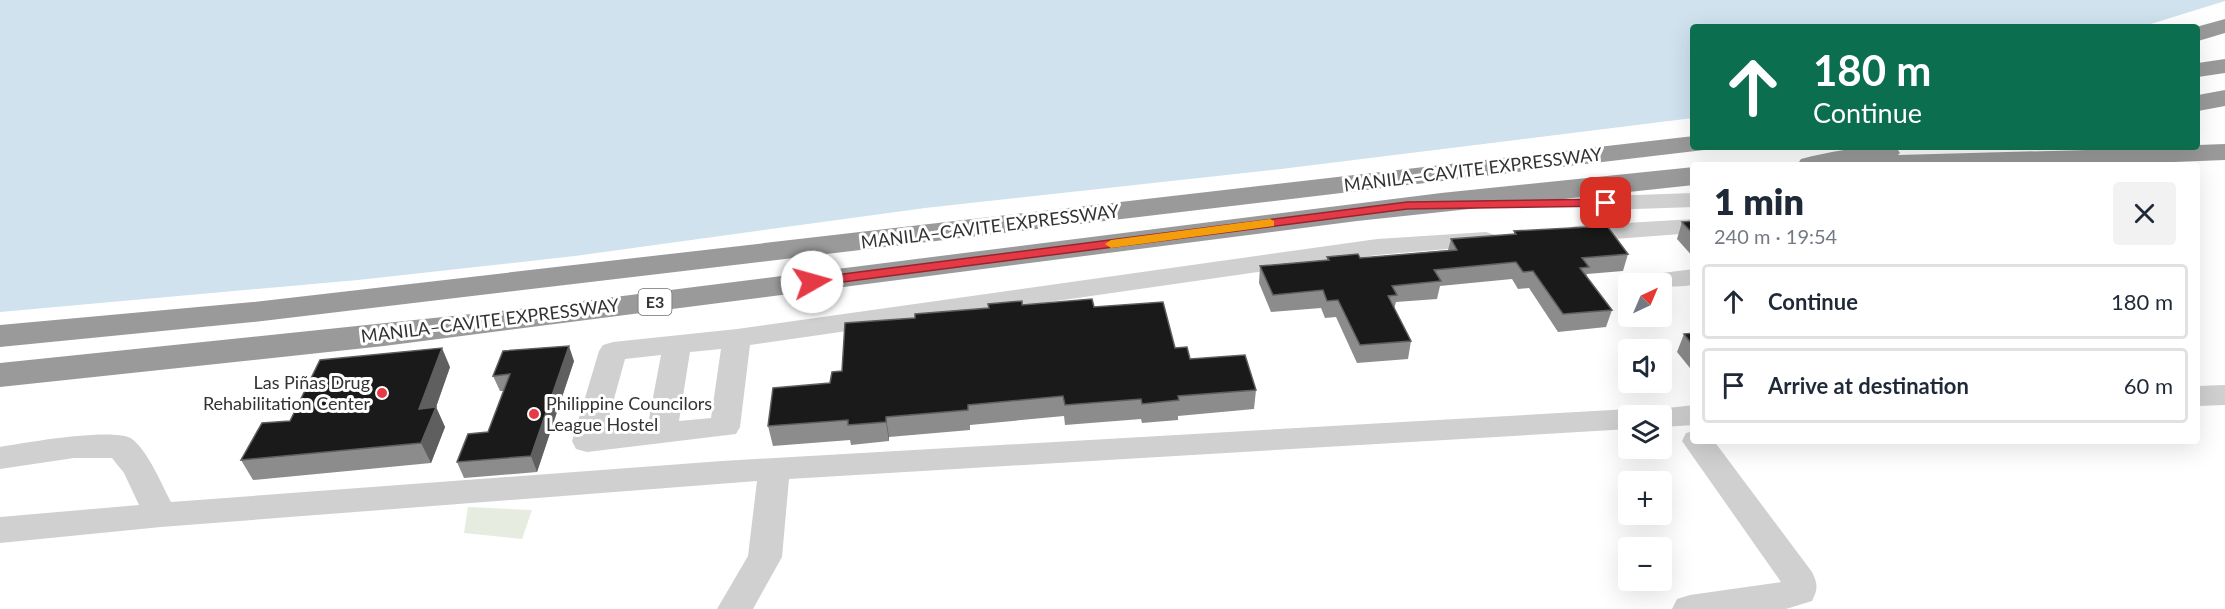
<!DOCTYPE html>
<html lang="en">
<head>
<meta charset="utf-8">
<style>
  :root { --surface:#fff; --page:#f2f2f3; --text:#1f2937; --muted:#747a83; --line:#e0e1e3 }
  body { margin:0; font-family:Lato,sans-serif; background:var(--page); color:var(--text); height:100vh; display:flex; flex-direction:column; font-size:22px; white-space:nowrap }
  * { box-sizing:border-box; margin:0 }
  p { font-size:20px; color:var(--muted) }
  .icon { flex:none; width:33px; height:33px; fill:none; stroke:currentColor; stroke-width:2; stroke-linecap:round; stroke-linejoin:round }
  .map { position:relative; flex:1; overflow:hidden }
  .details { position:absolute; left:1690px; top:162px; width:510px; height:282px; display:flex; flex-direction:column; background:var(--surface); border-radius:6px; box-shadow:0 6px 24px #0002 }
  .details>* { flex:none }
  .guide { position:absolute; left:1690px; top:24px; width:510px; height:126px; border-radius:6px; box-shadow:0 6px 24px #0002; background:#0b6e4f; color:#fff; overflow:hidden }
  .needle { width:39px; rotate:44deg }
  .tools { position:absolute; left:1618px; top:273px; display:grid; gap:12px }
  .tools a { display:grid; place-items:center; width:54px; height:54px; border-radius:6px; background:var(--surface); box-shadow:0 6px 24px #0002; font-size:30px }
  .pin { position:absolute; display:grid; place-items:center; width:51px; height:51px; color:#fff; margin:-26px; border-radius:12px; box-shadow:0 3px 9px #0006 }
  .me { position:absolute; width:66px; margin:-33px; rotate:83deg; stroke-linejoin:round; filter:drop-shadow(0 0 4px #0008) }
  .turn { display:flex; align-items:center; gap:21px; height:126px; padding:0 24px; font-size:27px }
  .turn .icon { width:78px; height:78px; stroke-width:2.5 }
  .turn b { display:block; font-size:42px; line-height:51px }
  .round { display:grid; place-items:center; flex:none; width:63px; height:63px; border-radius:6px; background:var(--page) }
  .summary { display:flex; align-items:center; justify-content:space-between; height:102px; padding:0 24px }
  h1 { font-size:36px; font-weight:800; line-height:45px }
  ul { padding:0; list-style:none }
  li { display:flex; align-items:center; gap:18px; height:75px; margin:0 12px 9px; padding:0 12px; border:3px solid var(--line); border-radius:6px }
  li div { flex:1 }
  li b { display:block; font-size:22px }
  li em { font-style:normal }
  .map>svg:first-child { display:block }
  .green { fill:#e6ecdf }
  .water { fill:#cfe2ee }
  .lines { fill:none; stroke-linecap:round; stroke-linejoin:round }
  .minor { fill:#d0d0d0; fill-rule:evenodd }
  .highway { fill:#9a9a9a; fill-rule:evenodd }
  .wall { fill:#8c8c8c }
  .shaded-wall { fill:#5f5f5f }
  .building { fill:#1a1a1a; stroke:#5f5f5f; stroke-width:1.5 }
  .route { fill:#e63946; stroke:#96252e; stroke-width:1.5 }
  .slow { fill:#f59e0b }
  .poi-dot { fill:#e63946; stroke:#fff; stroke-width:2 }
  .labels { text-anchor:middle; stroke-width:6; stroke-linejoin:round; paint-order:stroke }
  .shield { fill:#fff; stroke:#707070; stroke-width:1.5 }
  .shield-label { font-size:16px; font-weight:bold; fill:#333 }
  .street-label { font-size:18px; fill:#333; stroke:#fff }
  .poi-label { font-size:18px; fill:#333; stroke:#fff; text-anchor:end }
</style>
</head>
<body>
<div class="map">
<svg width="2225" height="609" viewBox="0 0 2225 609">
  <rect width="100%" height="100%" fill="#fff"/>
  <path class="green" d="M 468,507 L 532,510 L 522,539 L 464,533 Z"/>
  <path class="water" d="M 0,0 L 2225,0 L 2225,1 L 2141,27 L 1694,27 L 1693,118 L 1281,169 L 925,208 L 575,256 L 358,280 L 0,312 Z"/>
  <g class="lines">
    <g class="minor">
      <path d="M 1694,193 L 1694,207 L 1606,210 L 1597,208 L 1594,203 L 1597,198 L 1606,196 Z"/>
      <path d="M 1694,219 L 1694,233 L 1575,242 L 1566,239 L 1562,234 L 1566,229 L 1575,226 Z"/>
      <path d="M 1486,232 L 1495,235 L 1499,240 L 1495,245 L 1377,255 L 750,345 L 740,427 L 736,434 L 587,452 L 576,449 L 572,441 L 599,351 L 603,345 L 613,342 L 737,329 L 1377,239 ZM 721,349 L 711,418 L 679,421 L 690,352 ZM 661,355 L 648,424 L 606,428 L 625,359 Z"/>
      <path d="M 1694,269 L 1694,285 C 1680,286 1666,290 1658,279 L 1662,273 Z"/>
      <path d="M 2225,385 L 2225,405 L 2198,406 L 2198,386 Z"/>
      <path d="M 1694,405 L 1694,425 L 1662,427 L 1662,416 L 1648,416 L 1651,410 Z"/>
      <path d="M 1629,409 L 1640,412 L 1642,416 L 1629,416 L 1629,429 L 789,479 L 782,557 L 753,609 L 717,609 L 748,556 L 757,481 L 161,527 L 0,543 L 0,517 L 139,505 L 124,473 L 112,458 L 74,458 L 0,469 L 0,447 C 24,443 114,427 132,439 C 148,451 162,485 171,502 L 722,461 Z"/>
      <path d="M 1694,431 L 1694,441 L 1714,441 L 1812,572 C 1818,584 1818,589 1812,601 L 1786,609 L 1672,609 L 1677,599 L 1690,595 L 1781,582 L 1682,441 L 1686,433 Z"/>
    </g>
    <g class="highway">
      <path d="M 2225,19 L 2225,33 L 2198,41 L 2196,27 Z"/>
      <path d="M 2225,59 L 2225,73 L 2198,77 L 2198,63 Z"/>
      <path d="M 2225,90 L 2225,106 L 2198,111 L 2198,95 Z"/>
      <path d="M 1694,136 L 1694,147 L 1706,147 L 1704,150 L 253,322 L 0,347 L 0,325 L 253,302 Z"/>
      <path d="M 2225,144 L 2225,160 L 2097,165 L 1797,165 L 1801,159 C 1832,151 1864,146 1896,147 L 1900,153 L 1898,155 L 2198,147 L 2198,145 Z"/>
      <path d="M 1694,167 L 1694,185 L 1357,221 L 384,346 L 0,387 L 0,363 L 511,310 L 1441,193 Z"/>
    </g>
  </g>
  <g class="wall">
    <path d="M 1694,221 L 1694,258 L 1677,239 L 1682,222 Z"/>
    <path d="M 1514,231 L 1628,254 L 1623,271 L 1587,274 L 1586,276 L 1612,310 L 1606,327 L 1558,332 L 1529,288 L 1518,289 L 1512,279 L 1440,286 L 1437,299 L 1396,302 L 1394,309 L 1411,341 L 1408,359 L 1357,363 L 1336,317 L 1325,318 L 1321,308 L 1271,312 L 1259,283 L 1260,266 L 1327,260 L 1327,257 L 1360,258 L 1448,250 L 1451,239 L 1514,234 Z"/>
    <path d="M 1022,305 L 1094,307 L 1175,348 L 1190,359 L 1256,390 L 1254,409 L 1178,416 L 1178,420 L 1142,423 L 1141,419 L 1065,425 L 1064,416 L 970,425 L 970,430 L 889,437 L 889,441 L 851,445 L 850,440 L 773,446 L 768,426 L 830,383 L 842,371 L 915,318 Z"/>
    <path d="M 1694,333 L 1694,373 L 1677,352 L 1684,334 Z"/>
    <path d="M 574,361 L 537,472 L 464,478 L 457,462 L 488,432 L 504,391 L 500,391 L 493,376 Z"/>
    <path d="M 450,367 L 436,407 L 445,427 L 431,463 L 253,480 L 241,460 L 290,421 Z"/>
  </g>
  <g class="shaded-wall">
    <path d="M 569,346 L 574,361 L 537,472 L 531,456 Z"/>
    <path d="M 442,348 L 450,367 L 436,407 L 445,427 L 431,463 L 421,443 L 419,409 Z"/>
    <path d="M 886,417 L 889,437 L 889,441 L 886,422 Z"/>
  </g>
  <g class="building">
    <path d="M 1694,221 L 1694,235 L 1682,222 Z"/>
    <path d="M 1607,226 L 1628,254 L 1582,258 L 1589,267 L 1580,268 L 1612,310 L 1563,314 L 1533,271 L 1523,272 L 1516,262 L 1434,270 L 1441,281 L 1392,286 L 1397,295 L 1388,296 L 1411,341 L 1360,345 L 1338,300 L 1327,301 L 1323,290 L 1273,295 L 1260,266 L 1329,260 L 1327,257 L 1358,254 L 1360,258 L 1457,250 L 1451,239 L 1516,234 L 1514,231 Z"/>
    <path d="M 1092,299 L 1094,307 L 1163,302 L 1175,348 L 1187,347 L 1190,359 L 1245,355 L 1256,390 L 1178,396 L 1179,400 L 1142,404 L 1141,399 L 1065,405 L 1063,396 L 968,405 L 968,410 L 886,417 L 886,422 L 848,425 L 848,420 L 768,426 L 773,388 L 830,383 L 832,372 L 842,371 L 845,323 L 915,318 L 915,314 L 989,308 L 988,304 L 1022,301 L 1022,305 Z"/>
    <path d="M 1694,333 L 1694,347 L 1684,334 Z"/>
    <path d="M 569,346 L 531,456 L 457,462 L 468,434 L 488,432 L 510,374 L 493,376 L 503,351 Z"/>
    <path d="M 442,348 L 419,409 L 436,407 L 421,443 L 241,460 L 262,423 L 290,421 L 320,360 Z"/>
  </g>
  <path class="route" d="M 1606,199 L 1612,203 L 1610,206 L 1407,209 L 812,286 L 805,282 L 812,278 L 1407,202 Z"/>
  <path class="slow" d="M 1270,219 L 1274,221 L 1274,226 L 1111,248 L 1105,244 L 1111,240 Z"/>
  <g class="poi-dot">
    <circle cx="382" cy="393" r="6"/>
    <circle cx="534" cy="414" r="6"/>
  </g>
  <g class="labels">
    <rect class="shield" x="638.5" y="289" width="33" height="26" rx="4.5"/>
    <g class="shield-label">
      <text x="655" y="308">E3</text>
    </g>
    <g class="street-label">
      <text transform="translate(1473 170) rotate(-7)" y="6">MANILA–CAVITE EXPRESSWAY</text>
      <text transform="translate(990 227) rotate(-7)" y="6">MANILA–CAVITE EXPRESSWAY</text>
      <text transform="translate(490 321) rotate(-7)" y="6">MANILA–CAVITE EXPRESSWAY</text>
    </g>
    <g class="poi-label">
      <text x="370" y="389">Las Piñas Drug<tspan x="370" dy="21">Rehabilitation Center</tspan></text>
      <text x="546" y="410" text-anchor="start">Philippine Councilors<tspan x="546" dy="21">League Hostel</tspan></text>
    </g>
  </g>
</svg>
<div class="tools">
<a><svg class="needle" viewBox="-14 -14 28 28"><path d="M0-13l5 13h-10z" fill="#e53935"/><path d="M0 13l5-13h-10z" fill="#747a83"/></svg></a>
<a><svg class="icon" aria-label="sound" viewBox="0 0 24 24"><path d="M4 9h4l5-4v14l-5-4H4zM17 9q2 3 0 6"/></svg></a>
<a><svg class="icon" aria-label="layers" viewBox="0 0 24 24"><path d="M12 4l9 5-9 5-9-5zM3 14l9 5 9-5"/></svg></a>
<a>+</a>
<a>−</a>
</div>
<div class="pin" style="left:1606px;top:203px;background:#d93025"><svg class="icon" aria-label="arrive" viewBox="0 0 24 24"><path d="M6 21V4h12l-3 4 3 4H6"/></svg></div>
<svg class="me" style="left:812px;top:282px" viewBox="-20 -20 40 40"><circle r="19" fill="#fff"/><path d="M0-13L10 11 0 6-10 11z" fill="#e63946"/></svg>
<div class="guide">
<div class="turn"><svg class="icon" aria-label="ahead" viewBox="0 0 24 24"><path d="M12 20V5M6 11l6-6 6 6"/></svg><div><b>180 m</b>Continue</div></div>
</div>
<section class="details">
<div class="summary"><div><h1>1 min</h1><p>240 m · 19:54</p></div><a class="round"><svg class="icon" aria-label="close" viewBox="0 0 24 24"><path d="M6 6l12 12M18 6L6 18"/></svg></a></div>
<ul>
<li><svg class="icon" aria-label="ahead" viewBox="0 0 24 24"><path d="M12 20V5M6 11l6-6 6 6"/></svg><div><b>Continue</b></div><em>180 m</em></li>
<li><svg class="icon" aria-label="arrive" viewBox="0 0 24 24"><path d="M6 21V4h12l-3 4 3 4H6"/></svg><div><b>Arrive at destination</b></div><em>60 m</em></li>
</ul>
</section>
</div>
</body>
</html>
